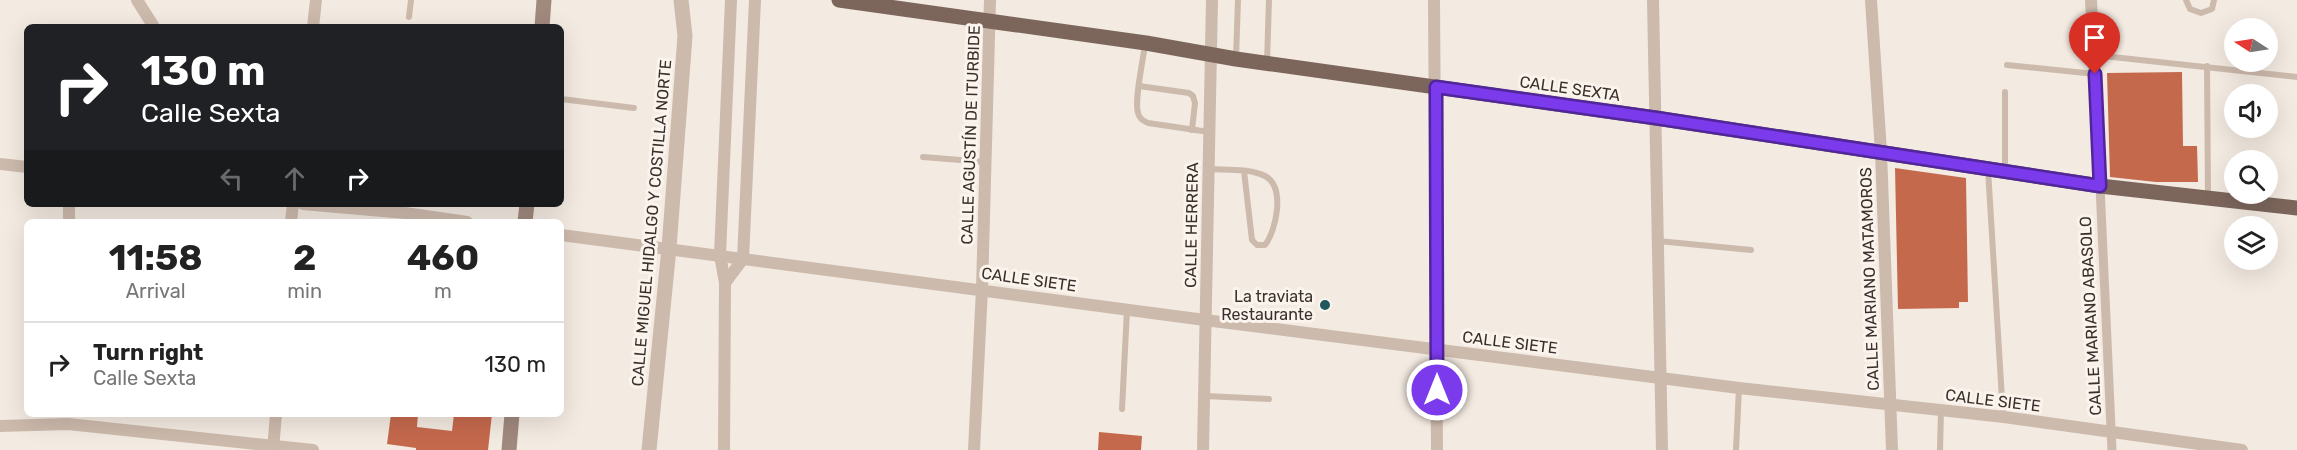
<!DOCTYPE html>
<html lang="en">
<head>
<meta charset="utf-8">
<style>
  :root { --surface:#fff; --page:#f6f6f6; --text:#222; --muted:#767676; --line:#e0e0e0 }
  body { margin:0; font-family:Rubik,sans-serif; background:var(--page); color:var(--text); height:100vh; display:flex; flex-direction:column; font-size:22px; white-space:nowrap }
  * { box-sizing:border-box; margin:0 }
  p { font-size:20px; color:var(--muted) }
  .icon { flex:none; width:33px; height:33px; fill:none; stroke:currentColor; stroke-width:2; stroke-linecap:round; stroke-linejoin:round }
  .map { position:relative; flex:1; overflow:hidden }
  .sheet { position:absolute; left:24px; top:219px; width:540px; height:198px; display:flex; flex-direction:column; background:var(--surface); border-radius:9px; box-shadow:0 6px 24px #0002 }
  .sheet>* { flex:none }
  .hud { position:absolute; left:24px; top:24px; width:540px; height:183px; border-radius:9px; box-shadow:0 6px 24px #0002; background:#202124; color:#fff; overflow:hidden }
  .needle { width:39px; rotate:282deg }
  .controls { position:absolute; left:2224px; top:18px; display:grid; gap:12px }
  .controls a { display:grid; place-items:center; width:54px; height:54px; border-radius:50%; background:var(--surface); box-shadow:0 6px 24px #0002; font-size:30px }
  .pin { position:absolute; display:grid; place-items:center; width:51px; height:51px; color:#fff; margin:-62px -26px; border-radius:50% 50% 50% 0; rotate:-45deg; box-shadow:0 0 6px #0007 }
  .pin .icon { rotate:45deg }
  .me { position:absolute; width:66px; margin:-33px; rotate:0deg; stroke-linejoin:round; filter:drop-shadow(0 0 4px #0008) }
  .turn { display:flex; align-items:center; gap:21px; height:126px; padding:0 18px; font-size:27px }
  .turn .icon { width:78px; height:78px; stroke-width:2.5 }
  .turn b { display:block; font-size:42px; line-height:51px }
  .lanes { display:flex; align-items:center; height:57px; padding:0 18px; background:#0003; justify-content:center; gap:30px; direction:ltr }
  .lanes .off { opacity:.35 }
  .eta { display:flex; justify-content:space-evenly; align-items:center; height:102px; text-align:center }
  .eta b { font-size:36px; font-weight:700; line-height:42px }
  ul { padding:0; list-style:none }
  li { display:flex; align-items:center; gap:18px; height:84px; padding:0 18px; border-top:2px solid var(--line) }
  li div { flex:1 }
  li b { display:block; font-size:22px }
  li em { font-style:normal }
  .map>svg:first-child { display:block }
  .building { fill:#c5694d }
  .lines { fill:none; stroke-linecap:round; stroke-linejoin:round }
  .service { stroke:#ccbaac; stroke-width:6 }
  .pedestrian { stroke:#ccbaac; stroke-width:9 }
  .minor { stroke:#ccbaac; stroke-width:12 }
  .tertiary { stroke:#ccbaac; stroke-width:15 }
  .secondary { stroke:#a0897d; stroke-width:15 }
  .primary { stroke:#7c665c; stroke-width:15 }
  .route-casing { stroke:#51269a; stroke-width:15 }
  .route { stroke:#7c3aed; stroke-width:10 }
  .poi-dot { fill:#20585c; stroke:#faf4ed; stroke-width:2 }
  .labels { text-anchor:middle; stroke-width:6; stroke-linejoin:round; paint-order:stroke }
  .street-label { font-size:16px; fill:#3a2f2b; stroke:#faf4ed }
  .poi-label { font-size:16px; fill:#3a2f2b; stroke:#faf4ed; text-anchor:end }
</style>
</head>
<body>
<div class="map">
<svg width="2297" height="450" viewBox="0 0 2297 450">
  <rect width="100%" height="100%" fill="#f3eae1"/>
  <g class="building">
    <path d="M 2182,72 L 2183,146 L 2197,146 L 2198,182 L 2156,182 L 2110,177 L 2107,73 Z"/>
    <path d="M 1895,168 L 1966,178 L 1968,302 L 1959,302 L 1959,308 L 1898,309 Z"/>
    <path d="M 391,414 L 418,414 L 417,427 L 452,431 L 454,414 L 492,414 L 488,450 L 416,450 L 416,448 L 387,444 Z"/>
    <path d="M 1099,432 L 1142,436 L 1141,450 L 1098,450 Z"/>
  </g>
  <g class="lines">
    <g class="service">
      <path d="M 2186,0 L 2190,9 L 2201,13 L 2212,9 L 2214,0"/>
      <path d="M 409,17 L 411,0"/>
      <path d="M 1145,45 C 1143,60 1134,101 1138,113 C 1139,118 1143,121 1148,123 L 1209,132"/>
      <path d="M 2094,55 L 2297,77"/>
      <path d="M 1236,58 L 1238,0"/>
      <path d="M 1267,62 L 1269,0"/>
      <path d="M 2007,65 L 2095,74"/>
      <path d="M 2207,66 L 2208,197"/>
      <path d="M 1139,86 L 1189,93 L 1193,96 L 1195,103 L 1192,130"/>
      <path d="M 2005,92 L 2005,171"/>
      <path d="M 561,99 L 634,108"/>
      <path d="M 923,157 L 985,162"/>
      <path d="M 1209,169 C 1226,170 1249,168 1265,176 C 1286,187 1276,231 1265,245 L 1257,245 L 1252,240 L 1244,171"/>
      <path d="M 1988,169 L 2003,416"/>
      <path d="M 1658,241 L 1751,250"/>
      <path d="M 1205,396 L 1269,399"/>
      <path d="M 1122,409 L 1127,310"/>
      <path d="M 1736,450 L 1739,388"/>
      <path d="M 1940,450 L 1941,410"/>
    </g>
    <path class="pedestrian" d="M 2100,186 L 2112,450"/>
    <g class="minor">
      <path d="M 137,0 L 154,27"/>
      <path d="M 1434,0 L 1437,450"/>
      <path d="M 1653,0 L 1662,450"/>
      <path d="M 1871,0 L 1881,152 L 1892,450"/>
      <path d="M 2091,0 L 2100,186"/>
      <path d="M 313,27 L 316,0"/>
      <path d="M 0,164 L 27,167"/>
      <path d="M 303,204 L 405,213 L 467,222"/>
      <path d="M 69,222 L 69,204"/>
      <path d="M 291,222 L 293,204"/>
      <path d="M 561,235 L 1205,320 L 1739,388 L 2004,417 L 2242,450"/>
      <path d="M 725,283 L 743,259 L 755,0"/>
      <path d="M 0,426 L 68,424 L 313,450"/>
      <path d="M 273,450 L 276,414"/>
      <path d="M 724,450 L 725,283 L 720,255 L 731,0"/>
      <path d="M 974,450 L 982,289 L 990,0"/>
      <path d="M 1203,450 L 1212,0"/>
    </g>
    <path class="tertiary" d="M 649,450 L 669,248 L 685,36 L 681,0"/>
    <g class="secondary">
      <path d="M 542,27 L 544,0"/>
      <path d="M 525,222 L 527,204"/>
      <path d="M 509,450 L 512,414"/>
    </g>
    <path class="primary" d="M 839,0 L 1146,43 L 1236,59 L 1656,118 L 2100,186 L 2297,208"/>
  </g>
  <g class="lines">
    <g class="route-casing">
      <path id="route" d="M 1437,390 L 1436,87 L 1656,118 L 2100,186 L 2095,74"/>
    </g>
    <use href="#route" class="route"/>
  </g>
  <circle class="poi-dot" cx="1325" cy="305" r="6"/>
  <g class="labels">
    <g class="street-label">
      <text transform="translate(1570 88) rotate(8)" y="6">CALLE SEXTA</text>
      <text transform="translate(970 135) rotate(-88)" y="6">CALLE AGUSTÍN DE ITURBIDE</text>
      <text transform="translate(651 223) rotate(-85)" y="6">CALLE MIGUEL HIDALGO Y COSTILLA NORTE</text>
      <text transform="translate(1191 225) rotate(-89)" y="6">CALLE HERRERA</text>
      <text transform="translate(1029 279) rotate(8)" y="6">CALLE SIETE</text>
      <text transform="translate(1869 279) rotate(-92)" y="6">CALLE MARIANO MATAMOROS</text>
      <text transform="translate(2090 316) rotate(-93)" y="6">CALLE MARIANO ABASOLO</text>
      <text transform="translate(1510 342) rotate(7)" y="6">CALLE SIETE</text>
      <text transform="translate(1993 400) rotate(7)" y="6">CALLE SIETE</text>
    </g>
    <g class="poi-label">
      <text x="1313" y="302">La traviata<tspan x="1313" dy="18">Restaurante</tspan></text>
    </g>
  </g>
</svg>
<div class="controls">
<a><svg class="needle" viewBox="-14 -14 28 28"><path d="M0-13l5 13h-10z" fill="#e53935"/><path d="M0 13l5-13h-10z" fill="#767676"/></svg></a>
<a><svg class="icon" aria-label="sound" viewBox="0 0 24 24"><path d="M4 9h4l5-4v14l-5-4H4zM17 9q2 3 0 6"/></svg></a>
<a><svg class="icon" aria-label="search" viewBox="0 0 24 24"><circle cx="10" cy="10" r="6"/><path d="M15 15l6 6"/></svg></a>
<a><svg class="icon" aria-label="layers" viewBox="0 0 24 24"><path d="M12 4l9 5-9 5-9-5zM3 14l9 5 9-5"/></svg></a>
</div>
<div class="pin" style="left:2095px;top:74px;background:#d93025"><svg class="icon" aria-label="arrive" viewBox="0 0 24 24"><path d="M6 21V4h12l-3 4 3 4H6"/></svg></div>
<svg class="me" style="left:1437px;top:390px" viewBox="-20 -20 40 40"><circle r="17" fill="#7c3aed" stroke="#fff" stroke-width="3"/><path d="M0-11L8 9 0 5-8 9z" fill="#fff"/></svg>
<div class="hud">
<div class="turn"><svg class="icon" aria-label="right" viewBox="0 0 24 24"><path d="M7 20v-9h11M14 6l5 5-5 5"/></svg><div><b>130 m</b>Calle Sexta</div></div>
<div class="lanes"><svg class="icon off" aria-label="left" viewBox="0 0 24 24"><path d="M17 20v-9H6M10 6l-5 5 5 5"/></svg><svg class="icon off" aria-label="ahead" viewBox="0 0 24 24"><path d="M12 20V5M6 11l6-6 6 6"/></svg><svg class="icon" aria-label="right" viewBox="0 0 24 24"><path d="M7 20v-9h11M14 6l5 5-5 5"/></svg></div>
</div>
<section class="sheet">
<div class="eta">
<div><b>11:58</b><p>Arrival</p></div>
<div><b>2</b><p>min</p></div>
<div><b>460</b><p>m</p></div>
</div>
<ul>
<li><svg class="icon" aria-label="right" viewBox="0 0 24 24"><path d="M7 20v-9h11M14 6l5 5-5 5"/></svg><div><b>Turn right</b><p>Calle Sexta</p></div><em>130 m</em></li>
</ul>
</section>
</div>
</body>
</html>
